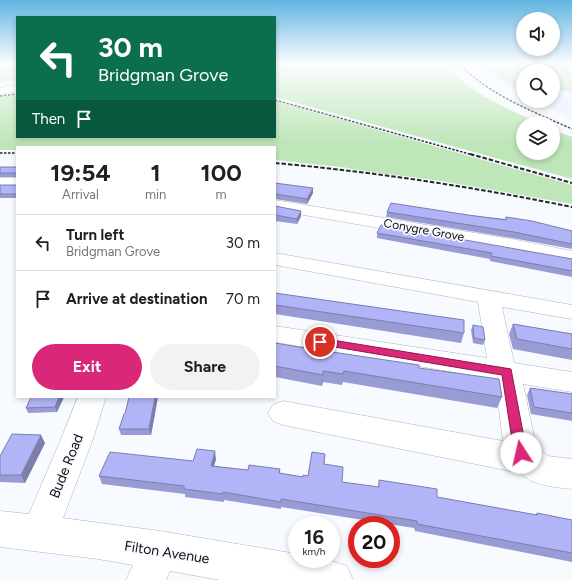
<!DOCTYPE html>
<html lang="en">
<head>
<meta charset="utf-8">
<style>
  :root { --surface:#fff; --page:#f2f2f2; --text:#202124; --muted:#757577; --line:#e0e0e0; --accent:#db2777 }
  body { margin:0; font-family:Figtree,sans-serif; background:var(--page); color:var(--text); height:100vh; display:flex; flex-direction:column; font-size:15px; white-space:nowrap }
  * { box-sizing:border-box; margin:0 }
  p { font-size:13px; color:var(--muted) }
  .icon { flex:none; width:22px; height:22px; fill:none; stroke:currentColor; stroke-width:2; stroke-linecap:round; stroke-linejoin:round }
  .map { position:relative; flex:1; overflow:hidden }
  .sheet { position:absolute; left:16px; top:146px; width:260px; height:252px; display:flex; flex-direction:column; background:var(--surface); border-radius:0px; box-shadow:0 2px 6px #0003 }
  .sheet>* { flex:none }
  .top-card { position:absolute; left:16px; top:16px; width:260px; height:122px; border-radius:0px; box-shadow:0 2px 6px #0003; background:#0b6e4f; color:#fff; overflow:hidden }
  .fabs { position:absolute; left:516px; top:12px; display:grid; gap:8px }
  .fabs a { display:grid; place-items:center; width:44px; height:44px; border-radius:50%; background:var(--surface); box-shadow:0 2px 6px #0003; font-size:20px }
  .speed { position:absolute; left:288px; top:516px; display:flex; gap:8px; font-size:20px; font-weight:700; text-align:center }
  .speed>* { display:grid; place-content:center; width:52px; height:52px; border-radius:50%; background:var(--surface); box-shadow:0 2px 6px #0003; line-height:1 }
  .speed small { font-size:10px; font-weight:400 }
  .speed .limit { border:6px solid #d22; background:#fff; color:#111 }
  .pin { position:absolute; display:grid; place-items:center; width:34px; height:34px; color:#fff; margin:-17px; border:2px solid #fff; border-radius:50%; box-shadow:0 1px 4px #0007 }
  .me { position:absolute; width:44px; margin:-22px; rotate:350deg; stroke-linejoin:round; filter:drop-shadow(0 0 3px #0008) }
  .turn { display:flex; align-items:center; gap:14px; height:84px; padding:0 16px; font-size:18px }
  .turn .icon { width:52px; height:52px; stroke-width:2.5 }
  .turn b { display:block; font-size:28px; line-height:34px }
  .then { display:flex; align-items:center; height:38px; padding:0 16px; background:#0003; gap:8px; font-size:15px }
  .eta { display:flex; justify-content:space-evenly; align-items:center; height:68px; text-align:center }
  .eta b { font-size:24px; font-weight:700; line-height:28px }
  .action { display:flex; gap:8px; margin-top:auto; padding:8px 16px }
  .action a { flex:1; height:46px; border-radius:24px; background:var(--accent); color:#fff; font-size:16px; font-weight:700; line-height:46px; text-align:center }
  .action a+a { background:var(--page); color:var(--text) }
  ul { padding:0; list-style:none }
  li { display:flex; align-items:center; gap:12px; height:56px; padding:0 16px; border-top:1px solid var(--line) }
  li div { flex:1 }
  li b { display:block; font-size:15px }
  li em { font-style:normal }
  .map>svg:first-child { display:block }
  .built { fill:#e9f2ff }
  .green { fill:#bee6b8 }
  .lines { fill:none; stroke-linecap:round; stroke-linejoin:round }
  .minor-casing { stroke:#afb3b9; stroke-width:1 }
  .minor { fill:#fff; fill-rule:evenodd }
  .rail-far1 { stroke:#262729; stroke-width:1.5; stroke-dasharray:2.5 1.5; stroke-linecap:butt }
  .rail { stroke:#262729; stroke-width:2; stroke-dasharray:4.5 2; stroke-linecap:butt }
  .wall { fill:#989bd4 }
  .shaded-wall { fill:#7c7eac }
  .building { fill:#b1b4f6; stroke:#7c7eac }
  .route { fill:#db2777; stroke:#8e194d }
  .labels { text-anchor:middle; stroke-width:3.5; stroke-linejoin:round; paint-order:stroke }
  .street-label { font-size:12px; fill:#0d0e10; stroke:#f7faff }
  .near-street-label { font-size:14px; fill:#0d0e10; stroke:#f7faff }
</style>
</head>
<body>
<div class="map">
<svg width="572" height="580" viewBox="0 0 572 580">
  <rect width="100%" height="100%" fill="#f7faff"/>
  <path class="built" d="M 473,63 L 572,63 L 572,119 L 534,101 L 553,101 L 553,71 L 523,71 L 523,96 L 505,86 Z"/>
  <g class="green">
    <path d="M 0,63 L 17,63 L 17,80 L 0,82 Z"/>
    <path d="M 275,63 L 446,63 C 467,93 506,107 538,123 L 523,123 L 523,153 L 553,153 L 553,130 L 572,137 L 572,179 L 275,97 Z"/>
    <path d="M 493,63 L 571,63 L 572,91 L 553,91 L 553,71 L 523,71 L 523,90 L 519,90 L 499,78 L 485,65 L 495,66 Z"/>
    <path d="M 17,94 L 17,137 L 275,137 L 275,101 L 572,185 L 572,204 L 441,181 L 351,169 L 349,168 L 275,160 L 275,147 L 17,147 L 17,150 L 0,150 L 0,97 Z"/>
  </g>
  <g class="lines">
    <g class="minor-casing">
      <g id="minor">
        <path d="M 17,85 L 17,91 L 0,94 L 0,88 Z"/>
        <rect x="0" y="178" width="17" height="10"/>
        <path d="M 275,200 L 512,239 L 572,251 L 572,263 L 512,251 L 275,210 Z"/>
        <path d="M 275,253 L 572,305 L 572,319 L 502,307 L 514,363 L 572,372 L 572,392 L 523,384 L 536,446 L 548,456 L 572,459 L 572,489 C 555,487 533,486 520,473 L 283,425 L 273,421 L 268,413 L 273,405 L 283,401 L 503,441 L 495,379 L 275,342 L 275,326 L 487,358 L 478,302 L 275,265 Z"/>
        <path d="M 78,397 L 106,397 L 93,439 L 63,518 L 160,531 L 297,554 L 297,559 L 326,559 L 347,566 L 353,580 L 220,580 L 170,571 L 166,580 L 126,580 L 133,565 L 98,559 L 0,547 L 0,511 L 29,514 L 61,439 Z"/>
      </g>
    </g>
    <use href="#minor" class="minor"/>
    <g class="rail-far1">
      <path d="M 458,63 C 489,95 532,111 572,129"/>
      <path d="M 0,96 L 17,94"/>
      <path d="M 275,100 L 473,155"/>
      <path d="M 0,153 L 17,153"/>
    </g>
    <g class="rail">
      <path d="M 470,154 L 572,183"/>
      <path d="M 275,163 C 375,172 474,187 572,207"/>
    </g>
  </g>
  <g class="wall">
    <path d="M 0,167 L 17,167 L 17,198 L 0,198 L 0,185 L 17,185 L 17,177 L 0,177 Z"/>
    <path d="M 275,183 L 313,193 L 307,204 L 275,199 Z"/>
    <path d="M 275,206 L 301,211 L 301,216 L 297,224 L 275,221 Z"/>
    <path d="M 387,212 L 468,215 L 505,219 L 506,217 L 572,231 L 572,249 L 512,238 L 386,217 Z"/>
    <path d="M 377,233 L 572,259 L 572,277 L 490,261 L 490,259 L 377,238 Z"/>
    <path d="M 275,293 L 464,333 L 461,343 L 275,314 Z"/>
    <path d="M 513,324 L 572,334 L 572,360 L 513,349 L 509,334 Z"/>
    <path d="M 473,325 L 485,340 L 483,345 L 473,343 L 471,330 Z"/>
    <path d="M 275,343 L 419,368 L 502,397 L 497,408 L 343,382 L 342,385 L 323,382 L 322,386 L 275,377 Z"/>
    <path d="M 530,388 L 572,394 L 572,421 L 531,414 L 527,395 Z"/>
    <path d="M 31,397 L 64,397 L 57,412 L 28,413 L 26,408 Z"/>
    <path d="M 129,397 L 158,397 L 151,435 L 121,435 L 119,429 L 125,414 Z"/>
    <path d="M 45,443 L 25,483 L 0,482 L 0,456 Z"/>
    <path d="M 216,459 L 214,466 L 248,470 L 280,469 L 280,473 L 303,477 L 308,476 L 324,464 L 342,482 L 378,487 L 379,480 L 437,497 L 536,515 L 537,513 L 572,520 L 572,562 L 415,531 L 414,528 L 281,507 L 281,509 L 224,500 L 224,502 L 185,497 L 185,494 L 102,484 L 99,476 L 193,461 Z"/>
  </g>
  <g class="shaded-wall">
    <path d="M 313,188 L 313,193 L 307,204 L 307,199 Z"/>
    <path d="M 301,211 L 301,216 L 297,224 L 297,219 Z"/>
    <path d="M 323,371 L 323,382 L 322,386 L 323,375 Z"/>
    <path d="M 59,397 L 64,397 L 57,412 L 55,407 Z"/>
    <path d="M 155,397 L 158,397 L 151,435 L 149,429 Z"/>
    <path d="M 41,435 L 45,443 L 25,483 L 21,475 Z"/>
    <path d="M 215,451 L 216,459 L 212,474 L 211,466 Z"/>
  </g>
  <g class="building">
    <path d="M 0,167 L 17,167 L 17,194 L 0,194 L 0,185 L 17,185 L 17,173 L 0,173 Z"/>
    <path d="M 275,183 L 313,188 L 307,199 L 275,194 Z"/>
    <path d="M 391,203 L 468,215 L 506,220 L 506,217 L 532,221 L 572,231 L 572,244 L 514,232 L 387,212 Z"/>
    <path d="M 275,206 L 301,211 L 297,219 L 275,215 Z"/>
    <path d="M 381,225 L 572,259 L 572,271 L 491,256 L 492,253 L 377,233 Z"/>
    <path d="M 275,293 L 464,320 L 464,333 L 275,305 Z"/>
    <path d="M 513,324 L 572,334 L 572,349 L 517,339 Z"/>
    <path d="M 473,325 L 483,327 L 485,340 L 474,338 Z"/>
    <path d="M 275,343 L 299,347 L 419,365 L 419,368 L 499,379 L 502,397 L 344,371 L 343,374 L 323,371 L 323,375 L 275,366 Z"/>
    <path d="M 530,388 L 572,394 L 572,413 L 534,407 Z"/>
    <path d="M 31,397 L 59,397 L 55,407 L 26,408 Z"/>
    <path d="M 129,397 L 155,397 L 149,429 L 119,429 L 124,414 L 125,414 Z"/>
    <path d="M 12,434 L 41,435 L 21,475 L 0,475 L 0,456 Z"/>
    <path d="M 197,449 L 215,451 L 211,466 L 248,470 L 249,465 L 280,469 L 279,473 L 303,477 L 303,475 L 308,476 L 312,452 L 325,454 L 324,464 L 343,467 L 342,482 L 379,487 L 379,480 L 437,489 L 437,497 L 537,515 L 537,513 L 572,520 L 572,553 L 417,524 L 417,521 L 281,499 L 281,502 L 223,492 L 223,494 L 184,489 L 184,486 L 99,476 L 110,452 L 193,461 Z"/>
  </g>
  <linearGradient id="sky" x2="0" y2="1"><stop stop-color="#61b4e1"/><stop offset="0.44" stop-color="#fbfdff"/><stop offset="1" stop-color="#fbfdff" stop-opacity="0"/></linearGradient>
  <rect width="572" height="144" fill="url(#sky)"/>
  <path class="route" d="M 320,338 L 511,369 L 527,453 L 525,457 L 521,459 L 516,457 L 514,453 L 502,375 L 317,344 L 315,342 L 317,339 Z"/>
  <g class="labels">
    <g class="street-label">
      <text transform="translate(424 230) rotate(10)" y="4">Conygre Grove</text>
    </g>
    <g class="near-street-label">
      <text transform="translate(66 466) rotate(-68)" y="5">Bude Road</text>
      <text transform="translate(167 552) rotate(9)" y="5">Filton Avenue</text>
    </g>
  </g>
</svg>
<div class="fabs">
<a><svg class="icon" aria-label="sound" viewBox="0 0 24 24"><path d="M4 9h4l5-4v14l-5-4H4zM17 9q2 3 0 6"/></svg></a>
<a><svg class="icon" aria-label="search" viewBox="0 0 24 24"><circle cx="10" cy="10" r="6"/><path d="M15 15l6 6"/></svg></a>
<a><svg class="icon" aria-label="layers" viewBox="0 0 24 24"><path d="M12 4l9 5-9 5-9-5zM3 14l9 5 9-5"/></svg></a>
</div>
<div class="speed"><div>16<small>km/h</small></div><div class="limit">20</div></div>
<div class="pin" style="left:320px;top:342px;background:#d93025"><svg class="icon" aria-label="arrive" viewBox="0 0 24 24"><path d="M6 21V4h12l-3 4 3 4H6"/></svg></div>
<svg class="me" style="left:521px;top:453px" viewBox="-20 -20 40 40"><circle r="19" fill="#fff"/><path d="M0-13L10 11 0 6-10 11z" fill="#db2777"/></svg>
<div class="top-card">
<div class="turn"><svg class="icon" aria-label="left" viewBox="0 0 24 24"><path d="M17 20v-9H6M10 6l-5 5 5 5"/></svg><div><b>30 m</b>Bridgman Grove</div></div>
<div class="then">Then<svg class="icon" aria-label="arrive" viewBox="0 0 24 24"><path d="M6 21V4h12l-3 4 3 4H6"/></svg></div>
</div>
<section class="sheet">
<div class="eta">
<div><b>19:54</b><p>Arrival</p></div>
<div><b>1</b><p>min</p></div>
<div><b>100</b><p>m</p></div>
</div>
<ul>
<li><svg class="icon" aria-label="left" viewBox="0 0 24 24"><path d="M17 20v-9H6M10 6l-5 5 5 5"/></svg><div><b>Turn left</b><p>Bridgman Grove</p></div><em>30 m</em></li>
<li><svg class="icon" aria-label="arrive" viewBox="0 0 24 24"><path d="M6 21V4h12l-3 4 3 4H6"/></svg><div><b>Arrive at destination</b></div><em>70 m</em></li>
</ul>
<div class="action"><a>Exit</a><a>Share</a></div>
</section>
</div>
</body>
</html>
